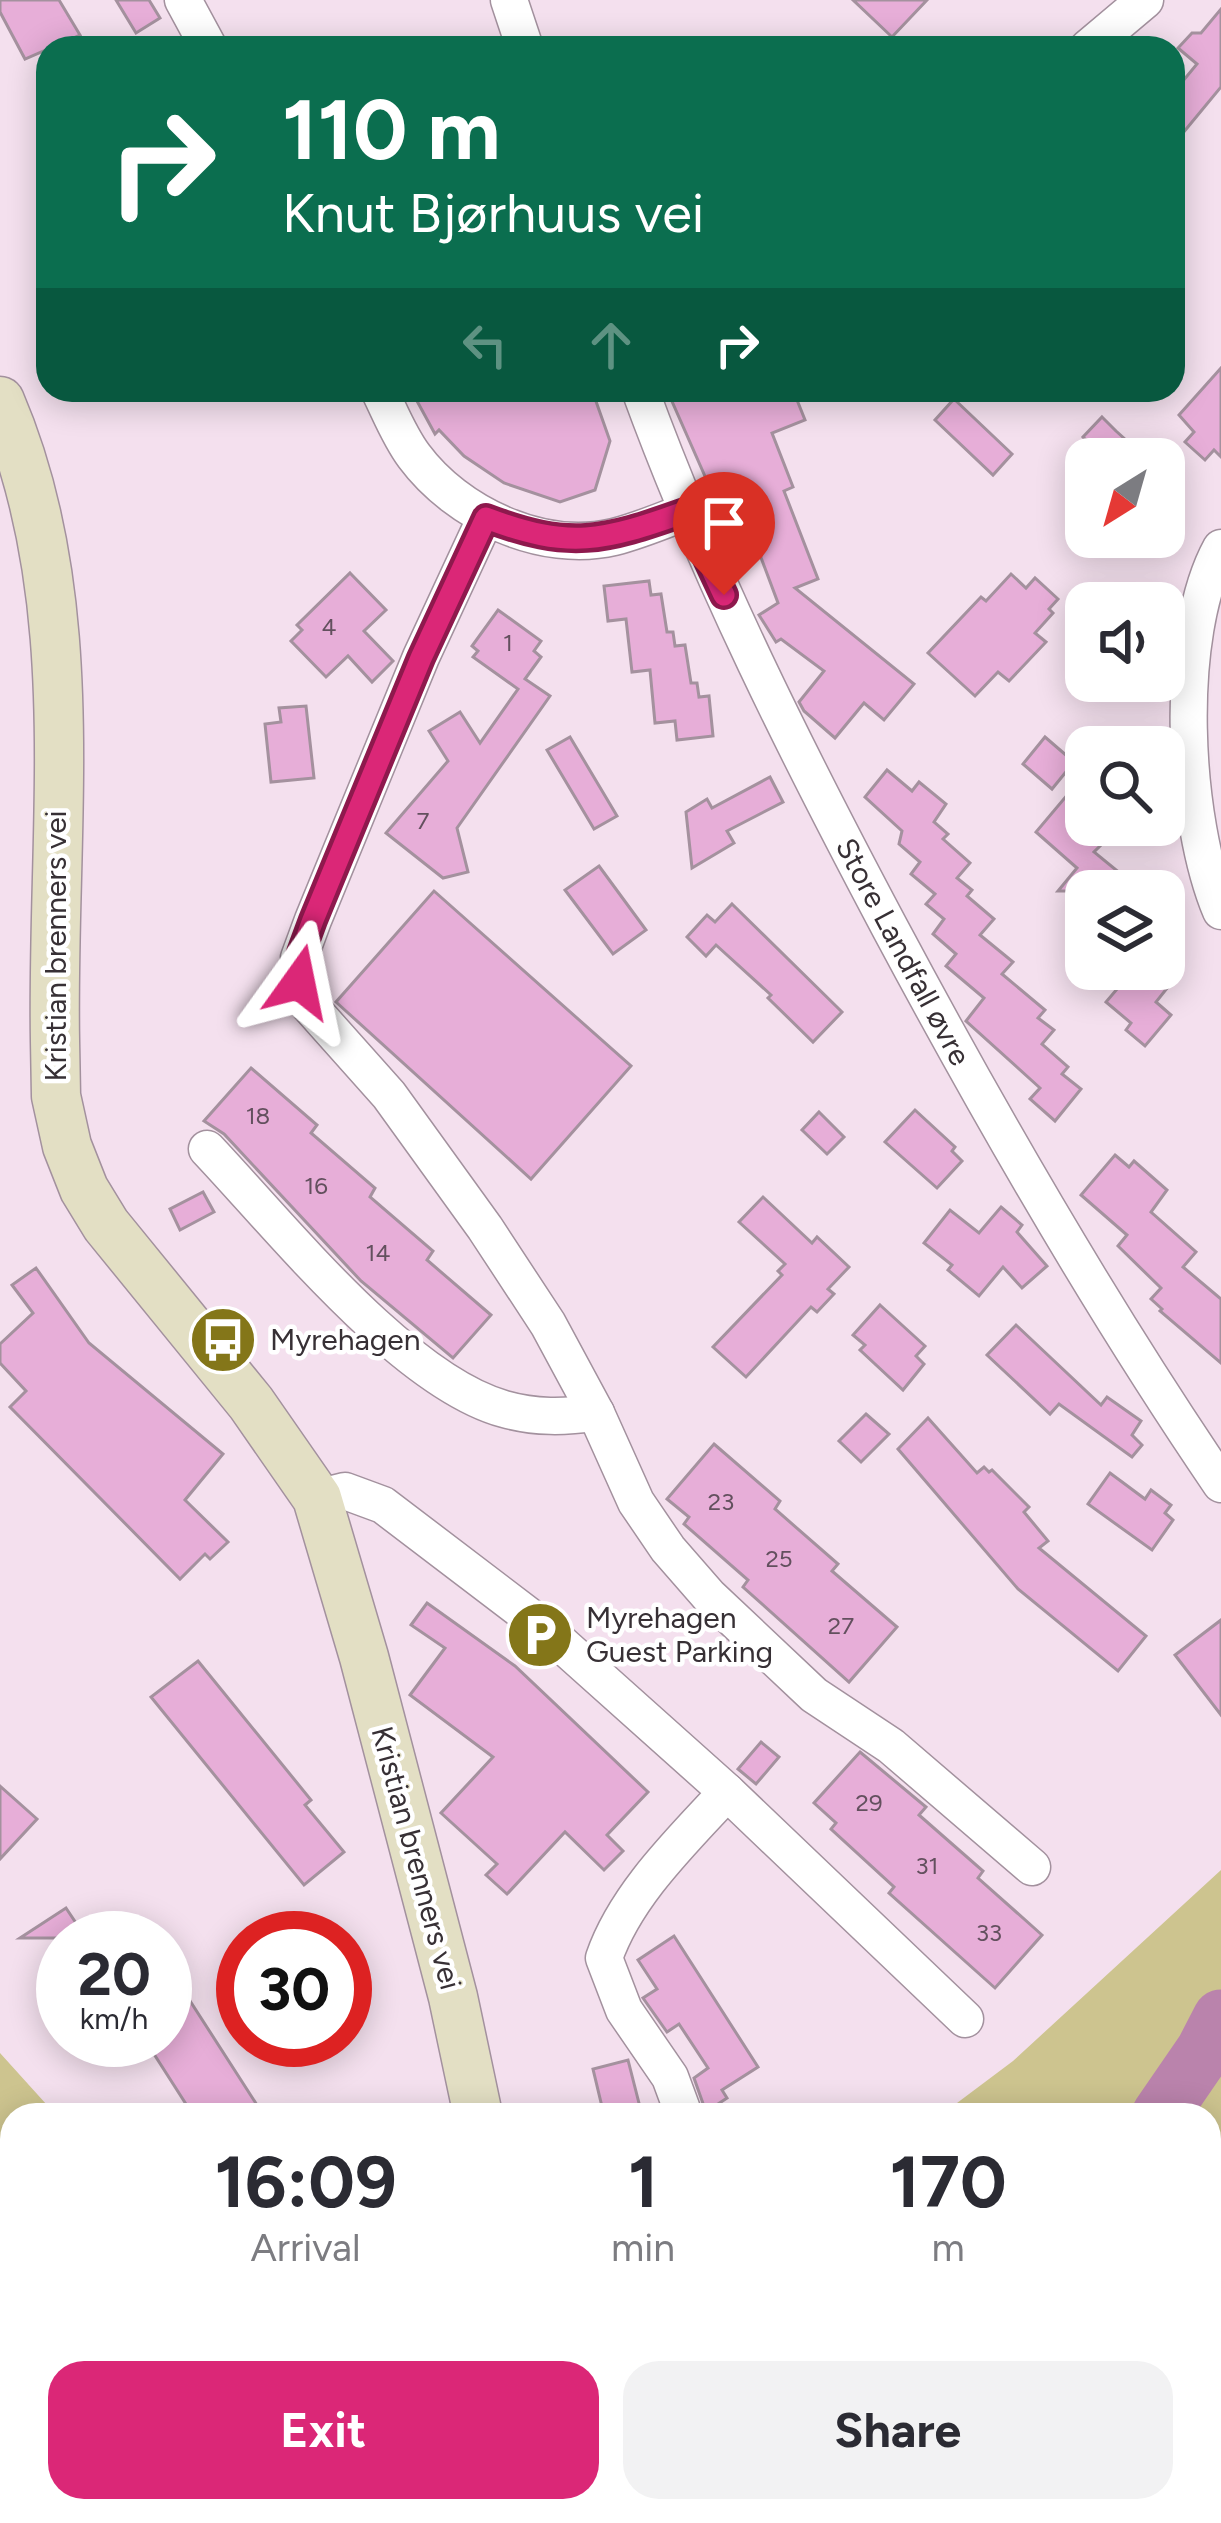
<!DOCTYPE html>
<html lang="en">
<head>
<meta charset="utf-8">
<style>
  :root { --surface:#fff; --page:#f2f2f3; --text:#2b2b33; --muted:#7c7c81; --accent:#db2777 }
  body { margin:0; font-family:Figtree,sans-serif; background:var(--page); color:var(--text); height:100vh; display:flex; flex-direction:column; font-size:45px; white-space:nowrap }
  * { box-sizing:border-box; margin:0 }
  p { font-size:39px; color:var(--muted) }
  .icon { flex:none; width:66px; height:66px; fill:none; stroke:currentColor; stroke-width:2; stroke-linecap:round; stroke-linejoin:round }
  .map { position:relative; flex:1; overflow:hidden }
  .side { position:absolute; left:0px; top:2103px; width:1221px; height:420px; display:flex; flex-direction:column; background:var(--surface); border-radius:36px 36px 0 0; box-shadow:0 6px 30px #0003 }
  .side>* { flex:none }
  .guide { position:absolute; left:36px; top:36px; width:1149px; height:366px; border-radius:36px; box-shadow:0 6px 30px #0003; background:#0b6e4f; color:#fff; overflow:hidden }
  .needle { width:78px; rotate:217deg }
  .tools { position:absolute; left:1065px; top:438px; display:grid; gap:24px }
  .tools a { display:grid; place-items:center; width:120px; height:120px; border-radius:24px; background:var(--surface); box-shadow:0 6px 30px #0003; font-size:60px }
  .speed { position:absolute; left:36px; top:1911px; display:flex; gap:24px; font-size:60px; font-weight:700; text-align:center }
  .speed>* { display:grid; place-content:center; width:156px; height:156px; border-radius:50%; background:var(--surface); box-shadow:0 6px 30px #0003; line-height:1 }
  .speed small { font-size:30px; font-weight:400 }
  .speed .limit { border:18px solid #d22; background:#fff; color:#111 }
  .pin { position:absolute; display:grid; place-items:center; width:102px; height:102px; color:#fff; margin:-123px -51px; border-radius:50% 50% 50% 0; rotate:-45deg; box-shadow:0 0 12px #0007 }
  .pin .icon { rotate:45deg }
  .me { position:absolute; width:132px; margin:-66px; rotate:12deg; stroke-linejoin:round; filter:drop-shadow(0 0 9px #0008) }
  .turn { display:flex; align-items:center; gap:42px; height:252px; padding:0 48px; font-size:54px }
  .turn .icon { width:156px; height:156px; stroke-width:2.5 }
  .turn b { display:block; font-size:84px; line-height:102px }
  .lanes { display:flex; align-items:center; height:114px; padding:0 48px; background:#0003; justify-content:center; gap:60px; direction:ltr }
  .lanes .off { opacity:.35 }
  .eta { display:flex; justify-content:space-evenly; align-items:center; height:204px; text-align:center }
  .eta b { font-size:72px; font-weight:700; line-height:84px }
  .button { display:flex; gap:24px; margin-top:auto; padding:24px 48px }
  .button a { flex:1; height:138px; border-radius:36px; background:var(--accent); color:#fff; font-size:48px; font-weight:700; line-height:138px; text-align:center }
  .button a+a { background:var(--page); color:var(--text) }
  .map>svg:first-child { display:block }
  .green { fill:#cdc48f }
  .lines { fill:none; stroke-linecap:round; stroke-linejoin:round }
  .river { stroke:#ba83ac; stroke-width:57 }
  .building { fill:#e7aed8; stroke:#a4919e; stroke-width:3 }
  .minor-casing { stroke:#a3919e; stroke-width:39 }
  .tertiary-casing { stroke:#a3919e; stroke-width:45 }
  .secondary-casing { stroke:#a3919e; stroke-width:51 }
  .minor { stroke:#fff; stroke-width:36 }
  .tertiary { stroke:#fff; stroke-width:42 }
  .secondary { stroke:#e3dfc4; stroke-width:48 }
  .route-casing { stroke:#8e194d; stroke-width:30 }
  .route { stroke:#db2777; stroke-width:21 }
  .labels { text-anchor:middle; stroke-width:9; stroke-linejoin:round; paint-order:stroke }
  .number-label { font-size:24px; fill:#63505e }
  .street-label { font-size:30px; fill:#373035; stroke:#fff }
  .poi-label { font-size:30px; fill:#373035; stroke:#fff; text-anchor:start }
</style>
</head>
<body>
<div class="map">
<svg width="1221" height="2523" viewBox="0 0 1221 2523">
  <rect width="100%" height="100%" fill="#f4e0ee"/>
  <g class="green">
    <path d="M 1221,1870 L 1221,2238 L 1209,2260 L 1209,2115 L 941,2115 L 1013,2061 Z"/>
    <path d="M 0,2053 L 56,2115 L 12,2115 L 12,2507 L 0,2516 Z"/>
    <path d="M 571,2511 L 1070,2511 L 1064,2523 L 566,2523 Z"/>
  </g>
  <g class="lines">
    <g class="river">
      <path d="M 1160,2115 L 1204,2051 L 1221,2018"/>
      <path d="M 854,2523 L 862,2511"/>
    </g>
  </g>
  <g class="building">
    <path d="M 0,0 L 59,0 L 80,35 L 25,59 L 0,12 Z"/>
    <path d="M 116,0 L 149,0 L 160,18 L 136,33 Z"/>
    <path d="M 853,0 L 927,0 L 892,37 Z"/>
    <path d="M 1221,9 L 1221,87 L 1173,145 L 1173,93 L 1197,64 L 1178,48 L 1192,33 L 1201,33 Z"/>
    <path d="M 1221,368 L 1221,457 L 1214,450 L 1205,460 L 1185,442 L 1194,432 L 1179,415 Z"/>
    <path d="M 411,390 L 592,390 L 610,441 L 595,490 L 560,502 L 504,483 L 464,456 L 439,430 L 435,434 Z"/>
    <path d="M 667,390 L 793,390 L 805,420 L 772,433 L 793,487 L 784,491 L 818,579 L 795,588 L 914,684 L 884,720 L 864,703 L 835,738 L 804,711 L 799,702 L 824,671 L 781,639 L 776,642 L 759,615 L 778,603 L 757,547 L 754,548 L 725,476 L 708,483 Z"/>
    <path d="M 954,399 L 1012,454 L 993,475 L 935,420 Z"/>
    <path d="M 1102,417 L 1116,431 L 1147,459 L 1106,459 L 1083,437 Z"/>
    <path d="M 350,573 L 386,610 L 364,631 L 393,661 L 372,682 L 348,656 L 326,677 L 291,641 L 302,630 L 297,625 Z"/>
    <path d="M 1011,574 L 1026,588 L 1035,578 L 1058,599 L 1049,609 L 1053,613 L 1035,633 L 1046,642 L 1009,681 L 998,672 L 975,696 L 928,653 L 981,597 L 986,601 Z"/>
    <path d="M 649,581 L 651,595 L 661,594 L 667,632 L 673,632 L 675,646 L 685,645 L 691,683 L 697,683 L 699,697 L 709,696 L 713,736 L 677,740 L 675,721 L 655,723 L 650,670 L 632,672 L 626,619 L 608,621 L 604,586 Z"/>
    <path d="M 498,610 L 541,641 L 534,651 L 541,657 L 525,679 L 550,696 L 457,828 L 468,872 L 443,878 L 386,833 L 448,761 L 429,731 L 460,712 L 480,743 L 518,689 L 473,657 L 478,651 L 472,646 Z"/>
    <path d="M 306,706 L 314,778 L 271,782 L 265,724 L 281,722 L 279,708 Z"/>
    <path d="M 570,737 L 617,816 L 594,829 L 547,750 Z"/>
    <path d="M 1045,737 L 1074,762 L 1052,789 L 1023,764 Z"/>
    <path d="M 887,770 L 912,791 L 919,782 L 946,804 L 934,822 L 948,834 L 943,839 L 970,863 L 957,878 L 972,890 L 967,896 L 994,919 L 980,935 L 1013,962 L 1002,974 L 1045,1010 L 1038,1018 L 1054,1030 L 1042,1044 L 1068,1067 L 1062,1074 L 1081,1089 L 1055,1121 L 1030,1099 L 1040,1088 L 966,1021 L 984,998 L 946,966 L 956,954 L 933,934 L 944,919 L 926,904 L 935,894 L 911,874 L 920,862 L 899,844 L 902,831 L 865,797 Z"/>
    <path d="M 770,777 L 783,802 L 727,831 L 734,843 L 692,868 L 686,812 L 707,799 L 712,808 Z"/>
    <path d="M 1068,794 L 1086,809 L 1086,832 L 1101,845 L 1094,852 L 1121,874 L 1107,891 L 1058,891 L 1077,868 L 1036,832 Z"/>
    <path d="M 599,866 L 646,930 L 613,954 L 565,890 Z"/>
    <path d="M 434,891 L 631,1066 L 531,1179 L 336,1002 Z"/>
    <path d="M 732,904 L 842,1012 L 813,1042 L 768,998 L 771,995 L 716,945 L 706,956 L 687,937 L 707,915 L 715,922 Z"/>
    <path d="M 1134,969 L 1146,969 L 1168,987 L 1156,1002 L 1171,1015 L 1145,1046 L 1126,1030 L 1131,1023 L 1106,1002 Z"/>
    <path d="M 251,1068 L 317,1125 L 311,1133 L 375,1188 L 370,1197 L 433,1251 L 427,1260 L 491,1315 L 453,1358 L 361,1281 L 224,1134 L 204,1121 Z"/>
    <path d="M 915,1110 L 955,1147 L 952,1151 L 962,1161 L 937,1188 L 885,1142 Z"/>
    <path d="M 819,1112 L 844,1137 L 827,1154 L 802,1130 Z"/>
    <path d="M 1115,1155 L 1129,1167 L 1134,1161 L 1167,1190 L 1151,1212 L 1196,1252 L 1183,1267 L 1221,1299 L 1221,1363 L 1160,1311 L 1162,1309 L 1151,1299 L 1161,1288 L 1118,1246 L 1127,1235 L 1081,1195 Z"/>
    <path d="M 203,1192 L 214,1212 L 180,1230 L 170,1209 Z"/>
    <path d="M 763,1197 L 812,1243 L 817,1237 L 849,1267 L 828,1289 L 834,1294 L 817,1312 L 811,1307 L 746,1377 L 713,1347 L 782,1275 L 778,1271 L 785,1264 L 739,1222 Z"/>
    <path d="M 1001,1207 L 1022,1225 L 1017,1232 L 1047,1266 L 1022,1288 L 1003,1267 L 979,1296 L 948,1270 L 952,1265 L 924,1243 L 950,1210 L 979,1233 Z"/>
    <path d="M 36,1268 L 89,1343 L 223,1454 L 185,1500 L 228,1542 L 210,1559 L 205,1554 L 180,1579 L 10,1407 L 26,1391 L 0,1363 L 0,1344 L 33,1313 L 12,1285 Z"/>
    <path d="M 880,1305 L 925,1346 L 916,1356 L 924,1364 L 903,1390 L 860,1350 L 865,1345 L 853,1335 Z"/>
    <path d="M 1016,1325 L 1101,1405 L 1107,1397 L 1141,1421 L 1132,1435 L 1142,1445 L 1132,1457 L 1059,1404 L 1050,1414 L 987,1355 Z"/>
    <path d="M 866,1414 L 889,1434 L 861,1462 L 839,1441 Z"/>
    <path d="M 928,1418 L 977,1473 L 984,1467 L 989,1472 L 992,1470 L 1029,1507 L 1024,1512 L 1048,1541 L 1039,1548 L 1146,1636 L 1118,1671 L 1018,1589 L 898,1449 Z"/>
    <path d="M 714,1444 L 780,1501 L 775,1509 L 838,1564 L 832,1571 L 897,1627 L 849,1682 L 743,1587 L 748,1580 L 684,1524 L 689,1517 L 667,1499 Z"/>
    <path d="M 1110,1473 L 1145,1499 L 1151,1490 L 1171,1505 L 1165,1513 L 1173,1520 L 1152,1550 L 1088,1504 Z"/>
    <path d="M 427,1603 L 515,1666 L 648,1792 L 607,1835 L 623,1851 L 604,1870 L 565,1832 L 507,1894 L 486,1875 L 497,1864 L 441,1813 L 493,1757 L 410,1695 L 445,1648 L 411,1625 Z"/>
    <path d="M 1221,1620 L 1221,1715 L 1175,1655 Z"/>
    <path d="M 198,1661 L 311,1800 L 305,1805 L 344,1852 L 304,1885 L 151,1697 Z"/>
    <path d="M 761,1742 L 779,1757 L 756,1784 L 738,1769 Z"/>
    <path d="M 860,1752 L 926,1807 L 919,1815 L 983,1871 L 978,1878 L 1042,1935 L 995,1988 L 889,1893 L 894,1887 L 831,1829 L 836,1823 L 814,1803 Z"/>
    <path d="M 0,1786 L 37,1819 L 0,1859 Z"/>
    <path d="M 66,1908 L 86,1938 L 20,1938 Z"/>
    <path d="M 674,1936 L 758,2067 L 722,2090 L 727,2098 L 706,2112 L 694,2078 L 708,2068 L 679,2024 L 667,2032 L 643,1998 L 657,1989 L 638,1960 Z"/>
    <path d="M 165,1962 L 257,2105 L 242,2115 L 193,2115 L 145,2040 L 165,2040 Z"/>
    <path d="M 628,2060 L 642,2115 L 604,2115 L 593,2069 Z"/>
  </g>
  <g class="lines">
    <g class="minor-casing">
      <g id="minor">
        <path d="M 183,0 L 209,48"/>
        <path d="M 509,0 L 525,48"/>
        <path d="M 1088,48 L 1145,0"/>
        <path d="M 379,390 C 390,412 399,436 414,456 C 457,514 542,554 614,537 C 638,531 662,521 685,512"/>
        <path d="M 640,390 C 708,576 797,753 890,928 C 992,1119 1099,1305 1221,1484"/>
        <path d="M 486,517 L 421,657 L 313,920 L 299,958 L 299,982 L 307,1003 L 389,1095 L 485,1228 L 548,1324 L 596,1413 L 636,1502 L 668,1549 L 709,1596 L 814,1695 L 891,1746 L 1032,1867"/>
        <path d="M 1221,548 C 1173,635 1183,821 1221,911"/>
        <path d="M 207,1149 C 280,1226 403,1381 504,1409 C 536,1418 564,1417 596,1413"/>
        <path d="M 317,1498 L 345,1491 L 383,1505 L 538,1623 L 727,1792 L 965,2019"/>
        <path d="M 684,2115 L 670,2077 L 624,2010 L 604,1958 C 626,1894 683,1840 727,1792"/>
        <path d="M 298,2511 L 303,2523"/>
        <path d="M 438,2511 L 443,2523"/>
      </g>
    </g>
    <g class="tertiary-casing">
      <path id="tertiary" d="M 497,2511 L 503,2523"/>
    </g>
    <g class="secondary-casing">
      <g id="secondary">
        <path d="M 0,401 C 87,603 51,828 55,1041 L 56,1096 L 67,1146 L 84,1189 L 106,1225 L 251,1403 L 317,1498 L 364,1657 L 453,1997 L 478,2115"/>
        <path d="M 604,2511 L 610,2523"/>
      </g>
    </g>
    <use href="#minor" class="minor"/>
    <use href="#tertiary" class="tertiary"/>
    <use href="#secondary" class="secondary"/>
  </g>
  <g class="lines">
    <g class="route-casing">
      <path id="route" d="M 299,982 L 299,958 L 313,920 L 421,658 L 486,518 C 570,550 603,541 685,512 L 724,595"/>
    </g>
    <use href="#route" class="route"/>
  </g>
  <defs>
    <g id="bus-disc" transform="scale(3.45)"><circle r="9.5" fill="#847619" stroke="#fff"/><path d="M-5-6H5V4H4V6H2V4H-2V6H-4V4H-5ZM-3.5-4V0h7V-4ZM-3.5 1.2v1.5H-2V1.2ZM2 1.2v1.5H3.5V1.2Z" fill="#fff"/></g>
    <g id="parking-disc" transform="scale(3.45)"><circle r="9.5" fill="#847619" stroke="#fff"/><path d="M-3.5-5.5H1a3.5 3.5 0 0 1 0 7H-1V5.5H-3.5ZM-1-3.4V-.6H.8a1.4 1.4 0 0 0 0-2.8Z" fill="#fff"/></g>
  </defs>
  <g fill-rule="evenodd">
    <use href="#bus-disc" x="223" y="1340"/>
    <use href="#parking-disc" x="540" y="1635"/>
  </g>
  <g class="labels">
    <g class="number-label">
      <text x="329" y="635">4</text>
      <text x="508" y="651">1</text>
      <text x="423" y="829">7</text>
      <text x="258" y="1124">18</text>
      <text x="316" y="1194">16</text>
      <text x="378" y="1261">14</text>
      <text x="721" y="1510">23</text>
      <text x="779" y="1567">25</text>
      <text x="841" y="1634">27</text>
      <text x="869" y="1811">29</text>
      <text x="927" y="1874">31</text>
      <text x="989" y="1941">33</text>
    </g>
    <g class="street-label">
      <text transform="translate(56 946) rotate(-90)" y="10">Kristian brenners vei</text>
      <text transform="translate(903 952) rotate(62)" y="10">Store Landfall øvre</text>
      <text transform="translate(416 1858) rotate(75)" y="10">Kristian brenners vei</text>
    </g>
    <g class="poi-label">
      <text x="270" y="1350">Myrehagen</text>
      <text x="586" y="1628">Myrehagen<tspan x="586" dy="34">Guest Parking</tspan></text>
    </g>
  </g>
</svg>
<div class="tools">
<a><svg class="needle" viewBox="-14 -14 28 28"><path d="M0-13l5 13h-10z" fill="#e53935"/><path d="M0 13l5-13h-10z" fill="#7c7c81"/></svg></a>
<a><svg class="icon" aria-label="sound" viewBox="0 0 24 24"><path d="M4 9h4l5-4v14l-5-4H4zM17 9q2 3 0 6"/></svg></a>
<a><svg class="icon" aria-label="search" viewBox="0 0 24 24"><circle cx="10" cy="10" r="6"/><path d="M15 15l6 6"/></svg></a>
<a><svg class="icon" aria-label="layers" viewBox="0 0 24 24"><path d="M12 4l9 5-9 5-9-5zM3 14l9 5 9-5"/></svg></a>
</div>
<div class="speed"><div>20<small>km/h</small></div><div class="limit">30</div></div>
<div class="pin" style="left:724px;top:595px;background:#d93025"><svg class="icon" aria-label="arrive" viewBox="0 0 24 24"><path d="M6 21V4h12l-3 4 3 4H6"/></svg></div>
<svg class="me" style="left:299px;top:982px" viewBox="-20 -20 40 40"><path d="M0-17L14 15 0 8-14 15z" fill="#db2777" stroke="#fff" stroke-width="4"/></svg>
<div class="guide">
<div class="turn"><svg class="icon" aria-label="right" viewBox="0 0 24 24"><path d="M7 20v-9h11M14 6l5 5-5 5"/></svg><div><b>110 m</b>Knut Bjørhuus vei</div></div>
<div class="lanes"><svg class="icon off" aria-label="left" viewBox="0 0 24 24"><path d="M17 20v-9H6M10 6l-5 5 5 5"/></svg><svg class="icon off" aria-label="ahead" viewBox="0 0 24 24"><path d="M12 20V5M6 11l6-6 6 6"/></svg><svg class="icon" aria-label="right" viewBox="0 0 24 24"><path d="M7 20v-9h11M14 6l5 5-5 5"/></svg></div>
</div>
<section class="side">
<div class="eta">
<div><b>16:09</b><p>Arrival</p></div>
<div><b>1</b><p>min</p></div>
<div><b>170</b><p>m</p></div>
</div>
<div class="button"><a>Exit</a><a>Share</a></div>
</section>
</div>
</body>
</html>
